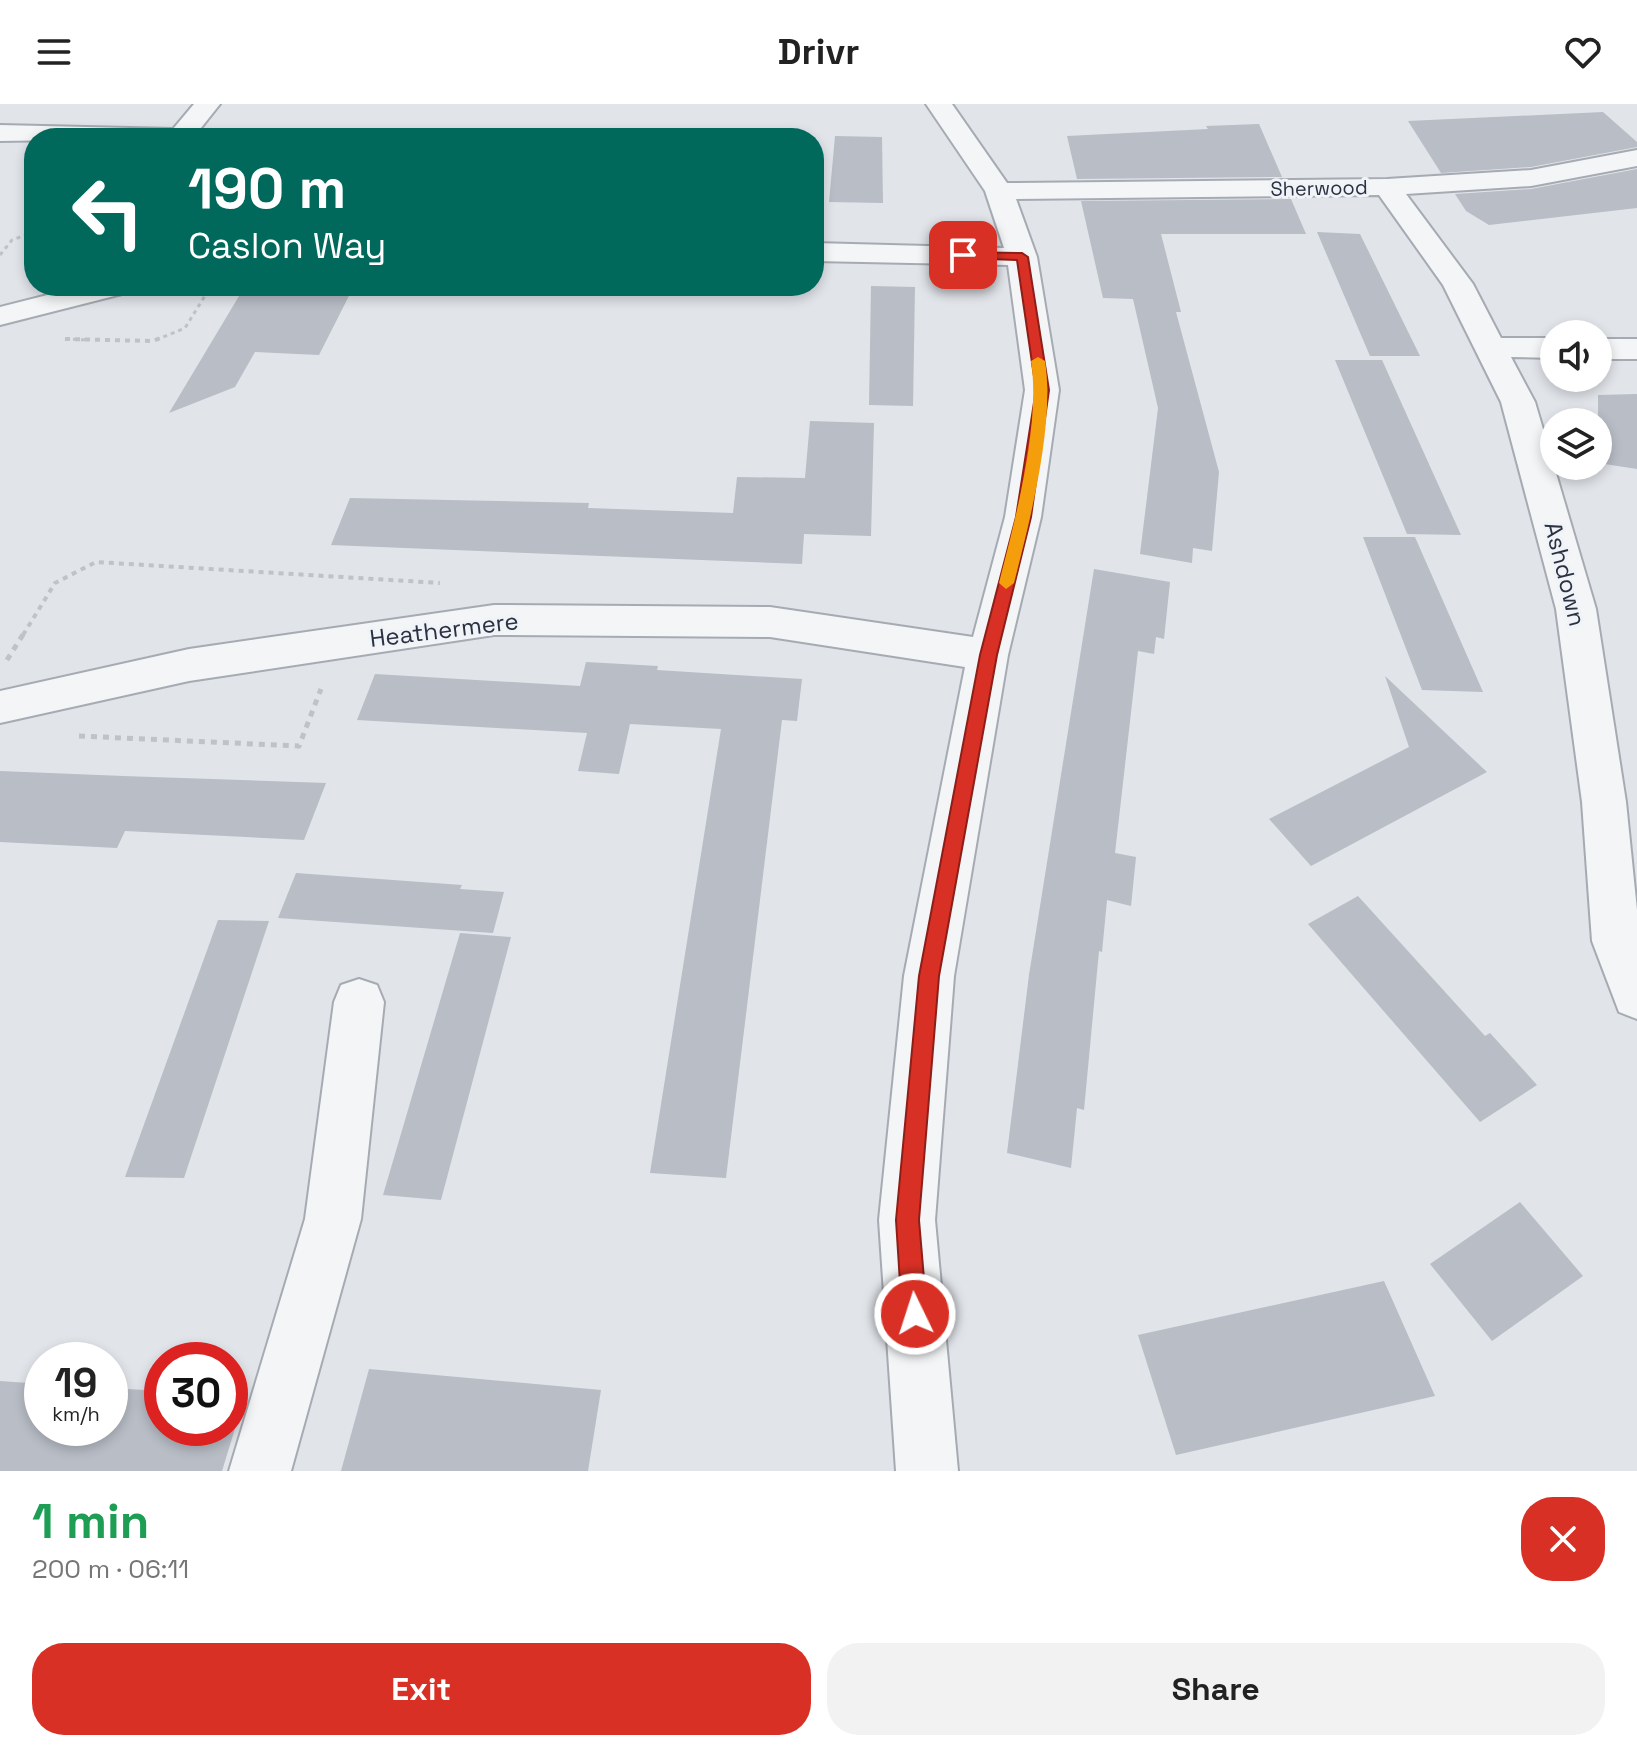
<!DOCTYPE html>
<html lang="en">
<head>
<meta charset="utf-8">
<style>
  :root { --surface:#fff; --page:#f2f2f2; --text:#222; --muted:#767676; --accent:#d93025 }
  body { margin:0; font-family:"Space Grotesk",sans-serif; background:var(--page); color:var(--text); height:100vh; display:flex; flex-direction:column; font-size:30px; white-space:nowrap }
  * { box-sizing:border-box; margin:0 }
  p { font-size:26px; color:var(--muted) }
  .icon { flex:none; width:44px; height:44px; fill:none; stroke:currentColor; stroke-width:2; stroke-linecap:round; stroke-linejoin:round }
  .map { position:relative; height:1367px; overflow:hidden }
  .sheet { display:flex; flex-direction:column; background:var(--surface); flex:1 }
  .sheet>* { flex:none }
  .guide { position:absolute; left:24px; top:24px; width:800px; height:168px; border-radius:32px; box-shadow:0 4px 12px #0003; background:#00695c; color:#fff; overflow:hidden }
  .buttons { position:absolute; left:1540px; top:216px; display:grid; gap:16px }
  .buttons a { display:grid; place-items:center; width:72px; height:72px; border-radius:50%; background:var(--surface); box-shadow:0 4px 12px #0003; font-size:40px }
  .speed { position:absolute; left:24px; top:1238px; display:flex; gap:16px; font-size:40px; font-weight:700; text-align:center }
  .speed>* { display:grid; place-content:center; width:104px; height:104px; border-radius:50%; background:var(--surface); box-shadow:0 4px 12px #0003; line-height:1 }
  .speed small { font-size:20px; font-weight:400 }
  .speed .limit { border:12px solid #d22; background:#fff; color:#111 }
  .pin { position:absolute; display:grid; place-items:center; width:68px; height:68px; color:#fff; margin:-34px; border-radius:16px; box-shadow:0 4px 12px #0006 }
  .me { position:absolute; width:88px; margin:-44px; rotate:356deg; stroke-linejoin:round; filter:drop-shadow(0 0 6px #0008) }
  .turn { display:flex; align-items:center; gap:28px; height:168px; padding:0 32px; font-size:36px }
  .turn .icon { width:104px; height:104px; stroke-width:2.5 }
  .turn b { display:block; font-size:56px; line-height:68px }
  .round { display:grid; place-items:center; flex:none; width:84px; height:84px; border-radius:32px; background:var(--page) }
  .head { display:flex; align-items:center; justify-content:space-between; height:136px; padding:0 32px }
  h1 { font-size:48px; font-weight:700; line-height:60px; color:#1e9e55 }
  .cta { display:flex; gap:16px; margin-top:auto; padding:16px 32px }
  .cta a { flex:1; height:92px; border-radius:32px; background:var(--accent); color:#fff; font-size:32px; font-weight:700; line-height:92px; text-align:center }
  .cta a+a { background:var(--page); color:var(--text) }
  header { display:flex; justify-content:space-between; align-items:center; height:104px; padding:0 32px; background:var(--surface); font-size:36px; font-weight:700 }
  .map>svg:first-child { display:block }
  .building { fill:#b8bdc6 }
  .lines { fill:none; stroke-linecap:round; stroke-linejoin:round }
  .minor-casing { stroke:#a6abb3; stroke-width:4 }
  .path-far2 { stroke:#bfc2c7; stroke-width:3; stroke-dasharray:4 4; stroke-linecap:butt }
  .path-far1 { stroke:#bfc2c7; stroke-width:4; stroke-dasharray:5 5; stroke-linecap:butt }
  .path { stroke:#bfc2c7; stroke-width:5; stroke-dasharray:6 6; stroke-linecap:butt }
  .minor { fill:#f3f5f7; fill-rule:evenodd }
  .route { fill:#d93025; stroke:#8d1f18; stroke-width:2 }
  .slow { fill:#f59e0b }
  .labels { text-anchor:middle; stroke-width:6; stroke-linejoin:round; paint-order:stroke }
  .far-street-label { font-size:20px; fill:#2a3140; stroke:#f0f3f7 }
  .street-label { font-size:24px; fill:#2a3140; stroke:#f0f3f7 }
</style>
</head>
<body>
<header><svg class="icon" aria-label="menu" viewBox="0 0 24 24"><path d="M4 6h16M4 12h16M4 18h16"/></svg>Drivr<svg class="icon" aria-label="heart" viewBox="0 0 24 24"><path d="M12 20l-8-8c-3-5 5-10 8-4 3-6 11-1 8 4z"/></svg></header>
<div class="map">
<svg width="1637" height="1367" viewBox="0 0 1637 1367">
  <rect width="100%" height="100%" fill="#e1e4e9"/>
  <g class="building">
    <path d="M 1603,8 L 1637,38 L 1637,43 L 1531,63 L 1441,69 L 1408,17 Z"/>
    <path d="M 1259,20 L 1282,73 L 1077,75 L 1067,32 L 1208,25 L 1206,22 Z"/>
    <path d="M 835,32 L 882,33 L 883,99 L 829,98 Z"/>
    <path d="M 1637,65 L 1637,104 L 1489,121 L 1466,107 L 1455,90 L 1531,85 Z"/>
    <path d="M 1291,95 L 1306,130 L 1161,130 L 1181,208 L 1176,208 L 1219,368 L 1212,447 L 1193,444 L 1192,459 L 1140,450 L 1158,304 L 1133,195 L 1103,194 L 1081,97 Z"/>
    <path d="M 1317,128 L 1360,130 L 1420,252 L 1370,252 Z"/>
    <path d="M 245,182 L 354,182 L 319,251 L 255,248 L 235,283 L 169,309 Z"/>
    <path d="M 871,182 L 915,183 L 913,302 L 869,301 Z"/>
    <path d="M 1335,256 L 1382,256 L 1461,431 L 1407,430 Z"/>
    <path d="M 1637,290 L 1637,365 L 1598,359 L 1598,291 Z"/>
    <path d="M 810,317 L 874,319 L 871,432 L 804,430 L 802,460 L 331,441 L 350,394 L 589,399 L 588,404 L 733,409 L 737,373 L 805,374 Z"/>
    <path d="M 1363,433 L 1415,433 L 1483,588 L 1422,586 Z"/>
    <path d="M 1094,465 L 1170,478 L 1164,535 L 1156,533 L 1154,550 L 1138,547 L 1115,749 L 1136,753 L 1131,802 L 1107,796 L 1102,848 L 1099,847 L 1084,1006 L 1077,1004 L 1071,1064 L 1007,1049 L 1029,871 Z"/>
    <path d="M 586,558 L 658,562 L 657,566 L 802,575 L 797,617 L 782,616 L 726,1074 L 650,1069 L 721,625 L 630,620 L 619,670 L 578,667 L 587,629 L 357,616 L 375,570 L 580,582 Z"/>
    <path d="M 1385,572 L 1487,668 L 1311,762 L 1269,715 L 1409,643 Z"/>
    <path d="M 0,667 L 123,672 L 326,679 L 304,736 L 125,727 L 117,744 L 0,738 Z"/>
    <path d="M 296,769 L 462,781 L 460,785 L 504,788 L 493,829 L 278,814 Z"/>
    <path d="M 1358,792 L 1485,932 L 1490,929 L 1537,981 L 1480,1018 L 1308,820 Z"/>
    <path d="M 218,816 L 269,817 L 184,1074 L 125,1073 Z"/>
    <path d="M 460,829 L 511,833 L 441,1096 L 383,1091 Z"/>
    <path d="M 1520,1098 L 1583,1172 L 1492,1237 L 1430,1160 Z"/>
    <path d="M 1384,1177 L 1435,1292 L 1176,1351 L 1138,1231 Z"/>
    <path d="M 369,1265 L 601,1286 L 588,1367 L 341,1367 Z"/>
    <path d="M 0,1277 L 42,1280 L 42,1324 L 110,1324 L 110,1284 L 162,1287 L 162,1324 L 230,1324 L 230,1291 L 245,1292 L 222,1367 L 0,1367 Z"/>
  </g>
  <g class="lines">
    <g class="minor-casing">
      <g id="minor">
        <path d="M 194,0 L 220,0 L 193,34 L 0,37 L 0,21 L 173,25 Z"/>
        <path d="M 926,0 L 952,0 L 1007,79 L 1387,75 L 1531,66 L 1637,46 L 1637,62 L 1531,82 L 1406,90 L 1473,180 L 1501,234 L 1554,234 L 1554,254 L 1511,253 L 1535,298 L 1596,505 L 1626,698 L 1637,806 L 1637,915 L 1619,908 L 1592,837 L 1582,698 L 1556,505 L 1501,298 L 1443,181 L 1379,91 L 1016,95 L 1037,153 L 1059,286 L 1041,413 L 1008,551 L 954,872 L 935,1116 L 958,1367 L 896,1367 L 879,1116 L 904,872 L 965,563 L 770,533 L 494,531 L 189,577 L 0,619 L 0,587 L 189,545 L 494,501 L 770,503 L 973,533 L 1005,413 L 1025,286 L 1008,161 L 814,157 L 814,139 L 1004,144 L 985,87 Z"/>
        <path d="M 83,182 L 134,182 L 130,188 L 0,221 L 0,203 Z"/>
        <rect x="1598" y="235" width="39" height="20"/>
        <path d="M 359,875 L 377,881 L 384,898 L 361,1115 L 291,1367 L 229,1367 L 305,1115 L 334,898 L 341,881 Z"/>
      </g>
    </g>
    <g class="path-far2">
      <path d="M 0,151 L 12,136 L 34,128"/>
      <path d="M 65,235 L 89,236"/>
      <path d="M 156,236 L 185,224 L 211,182"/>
    </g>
    <g class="path-far1">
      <path d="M 65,235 L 152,237 L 161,234"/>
      <path d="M 23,531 L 55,479 L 96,458 L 440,479"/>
    </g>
    <g class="path">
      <path d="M 7,556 L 24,529"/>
      <path d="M 79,632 L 299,642 L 321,585"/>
    </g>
    <use href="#minor" class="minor"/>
  </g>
  <path class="route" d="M 963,148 L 1022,149 L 1028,153 L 1049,286 L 1031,413 L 997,551 L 939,872 L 919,1116 L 927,1210 L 923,1219 L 915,1223 L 906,1219 L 902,1210 L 896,1116 L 919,872 L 980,551 L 1016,413 L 1036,286 L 1017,156 L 959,154 L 957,151 Z"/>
  <path class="slow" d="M 1038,253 L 1045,257 C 1055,320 1030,416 1014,479 L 1006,485 L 999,479 C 1015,416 1041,320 1031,257 Z"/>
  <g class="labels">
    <g class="far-street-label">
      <text transform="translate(1319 84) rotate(-1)" y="7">Sherwood</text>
    </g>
    <g class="street-label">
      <text transform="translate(1565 470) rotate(76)" y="8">Ashdown</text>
      <text transform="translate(444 526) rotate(-7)" y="8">Heathermere</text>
    </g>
  </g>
</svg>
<div class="buttons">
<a><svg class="icon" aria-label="sound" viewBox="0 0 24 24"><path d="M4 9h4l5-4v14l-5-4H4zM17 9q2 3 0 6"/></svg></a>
<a><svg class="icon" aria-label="layers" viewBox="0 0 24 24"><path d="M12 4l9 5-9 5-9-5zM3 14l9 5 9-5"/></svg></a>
</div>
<div class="speed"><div>19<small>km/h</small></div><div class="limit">30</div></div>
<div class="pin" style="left:963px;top:151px;background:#d93025"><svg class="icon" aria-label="arrive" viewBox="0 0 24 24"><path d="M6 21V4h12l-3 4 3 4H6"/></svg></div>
<svg class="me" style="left:915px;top:1210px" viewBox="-20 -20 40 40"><circle r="17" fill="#d93025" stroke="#fff" stroke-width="3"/><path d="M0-11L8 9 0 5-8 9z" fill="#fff"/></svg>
<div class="guide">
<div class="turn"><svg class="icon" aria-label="left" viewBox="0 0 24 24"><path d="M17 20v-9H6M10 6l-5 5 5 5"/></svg><div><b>190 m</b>Caslon Way</div></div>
</div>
</div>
<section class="sheet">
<div class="head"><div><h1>1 min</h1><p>200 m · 06:11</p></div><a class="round" style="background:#d93025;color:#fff"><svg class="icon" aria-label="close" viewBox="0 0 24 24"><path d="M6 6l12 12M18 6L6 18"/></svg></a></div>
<div class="cta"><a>Exit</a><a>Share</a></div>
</section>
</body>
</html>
